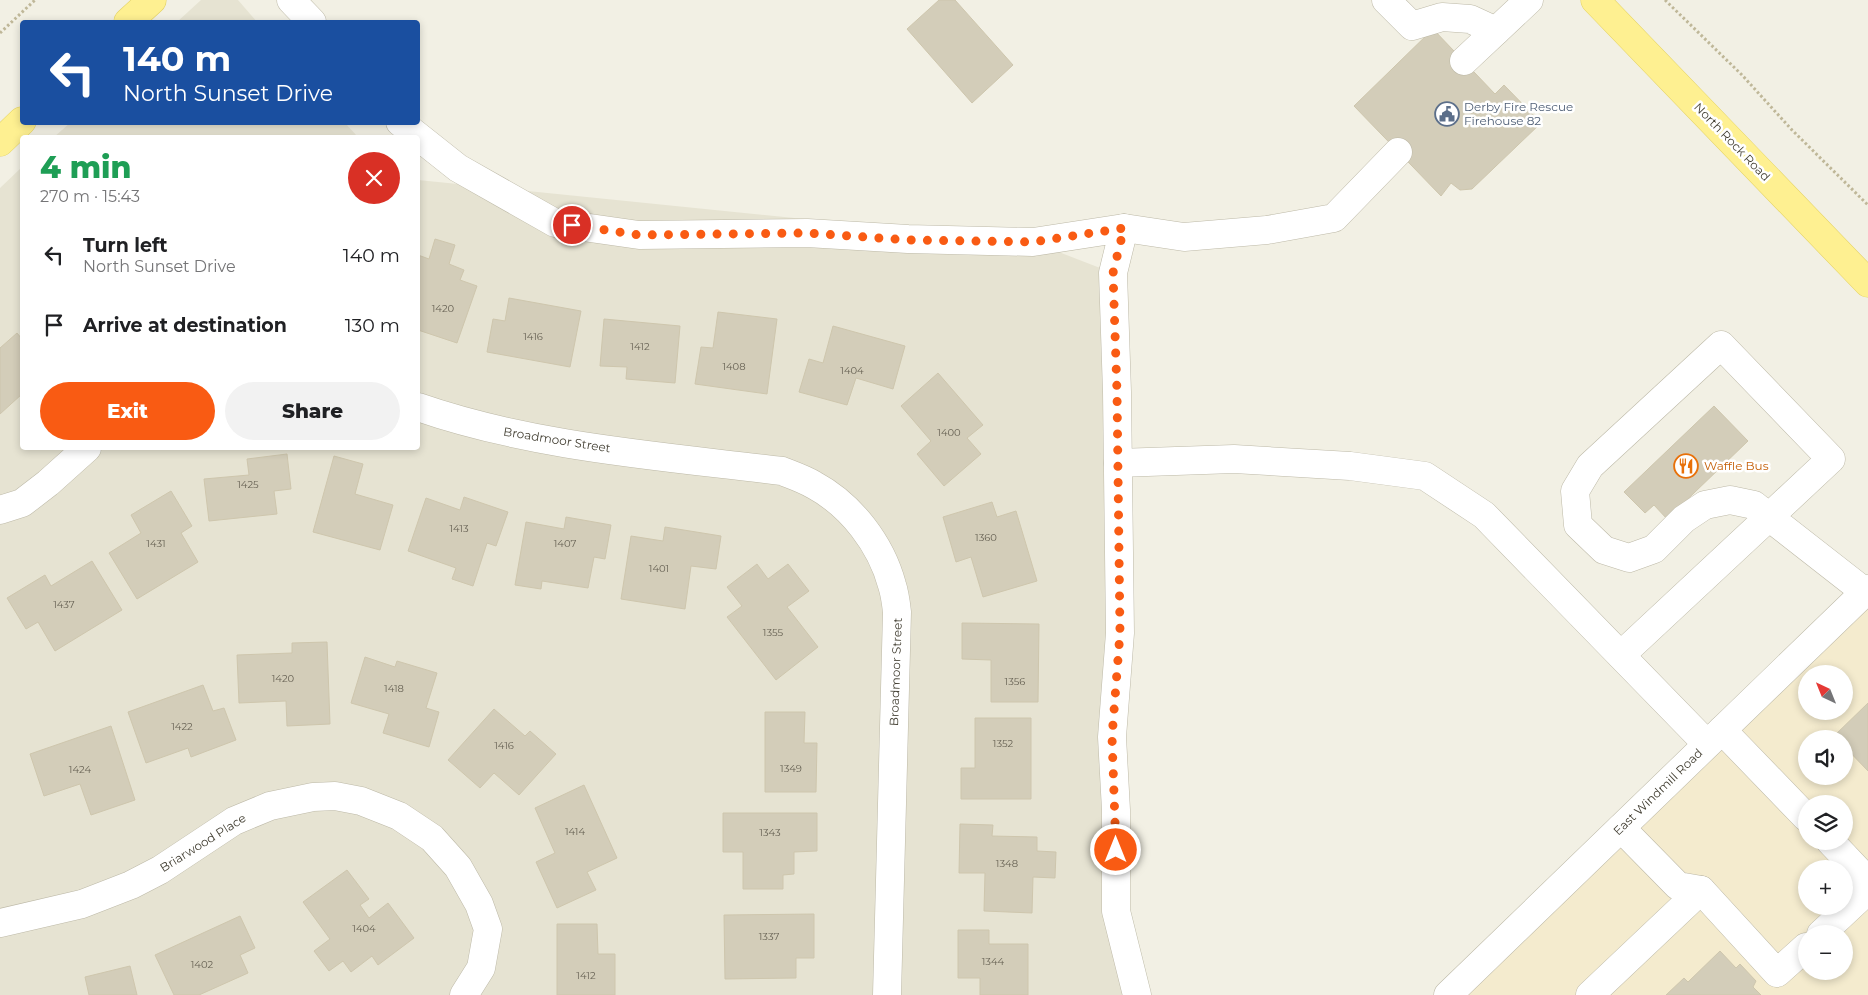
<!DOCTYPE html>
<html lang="en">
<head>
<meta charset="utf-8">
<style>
  :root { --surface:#fff; --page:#f2f2f2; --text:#202124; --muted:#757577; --accent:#f95b13 }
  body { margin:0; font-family:Montserrat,sans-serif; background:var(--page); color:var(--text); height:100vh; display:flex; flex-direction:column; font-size:19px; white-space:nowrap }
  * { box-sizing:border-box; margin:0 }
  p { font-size:16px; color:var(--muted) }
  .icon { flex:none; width:28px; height:28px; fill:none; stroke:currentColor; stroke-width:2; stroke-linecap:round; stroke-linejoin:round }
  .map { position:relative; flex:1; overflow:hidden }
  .panel { position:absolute; left:20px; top:135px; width:400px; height:315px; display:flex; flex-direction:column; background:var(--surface); border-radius:5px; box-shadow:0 2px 8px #0003 }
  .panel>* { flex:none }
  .top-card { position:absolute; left:20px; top:20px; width:400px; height:105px; border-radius:5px; box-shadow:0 2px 8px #0003; background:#1a4fa0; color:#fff; overflow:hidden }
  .needle { width:32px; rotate:317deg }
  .tools { position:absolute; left:1798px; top:665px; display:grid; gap:10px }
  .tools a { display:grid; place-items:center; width:55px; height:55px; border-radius:50%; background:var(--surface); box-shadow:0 2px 8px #0003; font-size:25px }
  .pin { position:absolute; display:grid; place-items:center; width:42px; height:42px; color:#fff; margin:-21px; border:2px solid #fff; border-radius:50%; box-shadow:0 1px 5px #0007 }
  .me { position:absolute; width:55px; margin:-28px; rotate:0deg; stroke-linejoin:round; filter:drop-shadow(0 0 4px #0008) }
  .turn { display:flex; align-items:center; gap:18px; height:105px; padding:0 20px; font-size:22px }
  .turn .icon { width:65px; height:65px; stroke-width:2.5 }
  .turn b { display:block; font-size:35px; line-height:42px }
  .round { display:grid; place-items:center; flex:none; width:52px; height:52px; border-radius:26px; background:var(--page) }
  .overview { display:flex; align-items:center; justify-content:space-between; height:85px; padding:0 20px }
  h1 { font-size:30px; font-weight:800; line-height:38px; color:#1e9e55 }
  .action { display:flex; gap:10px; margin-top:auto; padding:10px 20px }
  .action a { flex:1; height:58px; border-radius:30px; background:var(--accent); color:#fff; font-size:20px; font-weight:800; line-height:58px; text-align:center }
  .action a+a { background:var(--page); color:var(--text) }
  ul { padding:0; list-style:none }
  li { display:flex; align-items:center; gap:15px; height:70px; padding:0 20px }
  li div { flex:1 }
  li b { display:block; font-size:19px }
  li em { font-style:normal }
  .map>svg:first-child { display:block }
  .residential { fill:#e6e3d2 }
  .commercial { fill:#f4ebce; fill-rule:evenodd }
  .building { fill:#d3cdb9; stroke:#cec6ad }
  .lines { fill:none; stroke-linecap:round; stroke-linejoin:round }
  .minor-casing { stroke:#bdb9a7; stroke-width:29 }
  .major-casing { stroke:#e3d161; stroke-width:29 }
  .path { stroke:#bfb798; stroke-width:3; stroke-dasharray:2.5 2.5; stroke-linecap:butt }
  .minor { stroke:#fff; stroke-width:28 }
  .major { stroke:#fef091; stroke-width:28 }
  .route { stroke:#f95b13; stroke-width:9; stroke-dasharray:0 16.2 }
  .labels { text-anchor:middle; stroke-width:5; stroke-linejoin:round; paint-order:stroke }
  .number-label { font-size:10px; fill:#686355 }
  .service-label { font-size:12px; fill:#4e5e75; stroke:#fff; text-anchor:start }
  .street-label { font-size:12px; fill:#444034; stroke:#fff }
  .food-label { font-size:12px; fill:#c56008; stroke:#fff; text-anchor:start }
</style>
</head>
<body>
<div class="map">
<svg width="1868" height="995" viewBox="0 0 1868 995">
  <rect width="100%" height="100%" fill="#f2f0e4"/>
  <g class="residential">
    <path d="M 201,0 L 238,0 L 257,22 L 177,22 Z"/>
    <path d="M 70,123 L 345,123 L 358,137 L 54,137 Z"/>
    <path d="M 22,167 L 22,448 L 418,448 L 418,180 L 1033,242 L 1113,273 L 1116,890 L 1137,995 L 0,995 L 0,188 Z"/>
  </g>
  <path class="commercial" d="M 1868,606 L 1868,995 L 1449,995 ZM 1806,674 L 1844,674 L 1844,711 L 1806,711 ZM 1806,739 L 1844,739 L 1844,776 L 1806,776 ZM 1806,804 L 1844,804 L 1844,841 L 1806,841 ZM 1806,869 L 1844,869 L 1844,906 L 1806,906 ZM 1806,934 L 1844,934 L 1844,971 L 1806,971 Z"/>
  <g class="building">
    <path d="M 939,0 L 955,0 L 1013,65 L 972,103 L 907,29 Z"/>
    <path d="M 1433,29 L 1495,94 L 1504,85 L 1541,123 L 1472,189 L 1460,190 L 1451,183 L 1441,196 L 1354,106 Z"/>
    <path d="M 435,239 L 455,245 L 449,264 L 464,270 L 460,280 L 477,286 L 457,343 L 418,330 L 418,255 L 429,259 Z"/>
    <path d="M 509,298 L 581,311 L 570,367 L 487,352 L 493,319 L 505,321 Z"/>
    <path d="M 718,312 L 777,319 L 767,394 L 695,384 L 701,347 L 713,348 Z"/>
    <path d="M 604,319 L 680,326 L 675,383 L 626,379 L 627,367 L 600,366 Z"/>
    <path d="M 833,326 L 905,346 L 893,389 L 856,378 L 847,405 L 799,392 L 809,359 L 823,363 Z"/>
    <path d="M 17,333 L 22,339 L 22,394 L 0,414 L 0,348 Z"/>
    <path d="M 938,373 L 983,425 L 967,438 L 981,454 L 944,486 L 917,454 L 931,441 L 901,406 Z"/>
    <path d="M 1714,406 L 1748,441 L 1667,519 L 1654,505 L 1645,513 L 1624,492 Z"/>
    <path d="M 287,454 L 291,489 L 274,491 L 277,514 L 209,521 L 204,479 L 249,475 L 247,459 Z"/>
    <path d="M 334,456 L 363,464 L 355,494 L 393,505 L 380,550 L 313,532 Z"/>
    <path d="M 171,491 L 192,526 L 181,533 L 198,562 L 137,599 L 109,553 L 141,533 L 131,515 Z"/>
    <path d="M 464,497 L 508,512 L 496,546 L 487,543 L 473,586 L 452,579 L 456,568 L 408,551 L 426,498 L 460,510 Z"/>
    <path d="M 992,502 L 997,517 L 1016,511 L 1037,581 L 983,597 L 971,557 L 956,562 L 943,517 Z"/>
    <path d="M 566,517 L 611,525 L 605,559 L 594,557 L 588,588 L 542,581 L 541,589 L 515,585 L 526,522 L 564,529 Z"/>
    <path d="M 665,527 L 721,536 L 716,569 L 691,566 L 685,609 L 621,599 L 631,536 L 663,541 Z"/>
    <path d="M 92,561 L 122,610 L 55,651 L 38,622 L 26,629 L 7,598 L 45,575 L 51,586 Z"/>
    <path d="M 757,564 L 768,579 L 788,564 L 809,591 L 787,607 L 818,647 L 776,680 L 727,617 L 742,606 L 727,587 Z"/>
    <path d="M 962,623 L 1039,624 L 1038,702 L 991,702 L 991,660 L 962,659 Z"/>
    <path d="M 327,642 L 330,724 L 287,726 L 286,701 L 239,703 L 237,655 L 292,653 L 292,643 Z"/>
    <path d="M 365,657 L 395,667 L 397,661 L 437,673 L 426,708 L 439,712 L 429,747 L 383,733 L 389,714 L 351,703 Z"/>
    <path d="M 203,685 L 213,711 L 224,708 L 236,740 L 191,757 L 188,748 L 146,763 L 128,712 Z"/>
    <path d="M 1868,703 L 1868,771 L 1844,746 L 1844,739 L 1837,739 L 1834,736 Z"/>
    <path d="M 494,709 L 525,736 L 530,731 L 556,754 L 519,795 L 494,773 L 480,788 L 448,760 Z"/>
    <path d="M 765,712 L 805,712 L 804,743 L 817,743 L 816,792 L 765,792 Z"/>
    <path d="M 975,718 L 1031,718 L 1031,799 L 961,799 L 961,768 L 975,768 Z"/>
    <path d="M 111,726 L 135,800 L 91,815 L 80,784 L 44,796 L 30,754 Z"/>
    <path d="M 584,785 L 617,858 L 587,872 L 596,890 L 557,908 L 536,862 L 555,853 L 535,808 Z"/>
    <path d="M 723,813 L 817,813 L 817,851 L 794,852 L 794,874 L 783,875 L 783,889 L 743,889 L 743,852 L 723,852 Z"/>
    <path d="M 960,824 L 993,825 L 992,836 L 1037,837 L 1037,851 L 1056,852 L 1055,878 L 1033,877 L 1032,913 L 984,911 L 985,873 L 959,873 Z"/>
    <path d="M 347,870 L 369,899 L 360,905 L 369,918 L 388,903 L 414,938 L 378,965 L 372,956 L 351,972 L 343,961 L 329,971 L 314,951 L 330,939 L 303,902 Z"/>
    <path d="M 814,914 L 814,958 L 796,958 L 796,978 L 725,979 L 724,915 Z"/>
    <path d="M 240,916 L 255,948 L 240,955 L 248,973 L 199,995 L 174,995 L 155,955 Z"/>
    <path d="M 557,924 L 597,924 L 598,954 L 615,954 L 615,995 L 557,995 Z"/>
    <path d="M 958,930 L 989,930 L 989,944 L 1028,944 L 1028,995 L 980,995 L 980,978 L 958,978 Z"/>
    <path d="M 1720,951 L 1736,968 L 1740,964 L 1756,981 L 1753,987 L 1761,995 L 1666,995 L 1684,978 L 1688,982 Z"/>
    <path d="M 130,966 L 137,995 L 89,995 L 85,977 Z"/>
  </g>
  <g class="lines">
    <g class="minor-casing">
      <g id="minor">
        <path d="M 291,0 L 312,22"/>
        <path d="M 1386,0 L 1412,26 L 1442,17 L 1470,19 L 1496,31"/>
        <path d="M 1464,61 L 1529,0"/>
        <path d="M 400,122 L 458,168 L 555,223 L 639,235 L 807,233 L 908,239 L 1033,242 L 1124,228 L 1113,273 L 1117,392 L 1120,633 L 1112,737 L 1116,810 L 1116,911 L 1137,995"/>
        <path d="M 1124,228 L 1184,237 L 1267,230 L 1334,218 L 1398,152"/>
        <path d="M 418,407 C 533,447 661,456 782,471 C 792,475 804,479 814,485 C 851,505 881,544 892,585 C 895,594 896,603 897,612 L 887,995"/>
        <path d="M 1118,463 L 1234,459 L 1350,466 L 1425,476 L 1484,515 L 1707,744"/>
        <path d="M 0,510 L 22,503 L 48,483 L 87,448"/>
        <path d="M 1621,655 L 1769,517 L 1754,505 L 1730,500 L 1705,505 L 1684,519 L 1654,549 L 1629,558 L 1604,550 L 1578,525 L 1575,491 L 1590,466 L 1721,345 L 1831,459 L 1769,517 L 1865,592"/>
        <path d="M 1722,730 L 1806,817"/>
        <path d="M 1621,828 L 1678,886 L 1701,890 L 1777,973 L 1806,947"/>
        <path d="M 1830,841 L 1868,881"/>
        <path d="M 0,923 L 82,904 L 131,885 L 160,870 L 234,821 L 270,806 L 313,797 L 335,796 L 361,801 L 399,816 L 432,838 L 458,867 L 479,904 L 488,929 L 481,968 L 464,995"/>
        <path d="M 1821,934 L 1868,890"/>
        <path d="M 1448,995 L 1868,589"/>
        <path d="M 1590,995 L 1701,890"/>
      </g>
    </g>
    <g class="major-casing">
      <g id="major">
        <path d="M 1595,0 L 1868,283"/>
        <path d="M 128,22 L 152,0"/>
        <path d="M 0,142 L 22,121"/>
      </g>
    </g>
    <g class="path">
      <path d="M 1665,0 L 1742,75 L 1792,130 L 1868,205"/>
      <path d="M 0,33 L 35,0"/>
    </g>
    <use href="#minor" class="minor"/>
    <use href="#major" class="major"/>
  </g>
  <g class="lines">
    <path class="route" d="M 572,225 L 639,235 L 807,233 L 908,240 L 1033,242 L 1124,228 L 1113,273 L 1117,392 L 1120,633 L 1112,737 L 1116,850"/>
  </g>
  <defs>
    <g id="civic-ring" transform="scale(1.25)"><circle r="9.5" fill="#fff" stroke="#5c6f8a" stroke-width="1.5"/><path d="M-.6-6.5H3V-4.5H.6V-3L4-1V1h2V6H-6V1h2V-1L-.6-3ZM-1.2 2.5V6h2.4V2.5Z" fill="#5c6f8a"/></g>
    <g id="restaurant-ring" transform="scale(1.25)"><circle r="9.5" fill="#fff" stroke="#e8710a" stroke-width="1.5"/><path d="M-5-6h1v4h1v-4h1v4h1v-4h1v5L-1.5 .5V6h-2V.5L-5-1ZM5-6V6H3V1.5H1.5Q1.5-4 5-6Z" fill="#e8710a"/></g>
  </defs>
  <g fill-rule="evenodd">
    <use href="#civic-ring" x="1447" y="114"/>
    <use href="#restaurant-ring" x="1686" y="466"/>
  </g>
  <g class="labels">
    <g class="number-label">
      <text x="443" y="312">1420</text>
      <text x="533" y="340">1416</text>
      <text x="640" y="350">1412</text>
      <text x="734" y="370">1408</text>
      <text x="852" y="374">1404</text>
      <text x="949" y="436">1400</text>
      <text x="248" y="488">1425</text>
      <text x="459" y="532">1413</text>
      <text x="986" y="541">1360</text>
      <text x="156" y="547">1431</text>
      <text x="565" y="547">1407</text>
      <text x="659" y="572">1401</text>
      <text x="64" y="608">1437</text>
      <text x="773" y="636">1355</text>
      <text x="283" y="682">1420</text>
      <text x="1015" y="685">1356</text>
      <text x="394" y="692">1418</text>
      <text x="182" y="730">1422</text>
      <text x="1003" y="747">1352</text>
      <text x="504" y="749">1416</text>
      <text x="791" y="772">1349</text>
      <text x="80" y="773">1424</text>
      <text x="575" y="835">1414</text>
      <text x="770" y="836">1343</text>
      <text x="1007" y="867">1348</text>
      <text x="364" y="932">1404</text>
      <text x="769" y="940">1337</text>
      <text x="993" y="965">1344</text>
      <text x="202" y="968">1402</text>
      <text x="586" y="979">1412</text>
    </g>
    <g class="service-label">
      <text x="1464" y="111">Derby Fire Rescue<tspan x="1464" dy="14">Firehouse 82</tspan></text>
    </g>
    <g class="street-label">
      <text transform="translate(1732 142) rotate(46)" y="4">North Rock Road</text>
      <text transform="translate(557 440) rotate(9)" y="4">Broadmoor Street</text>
      <text transform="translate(896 672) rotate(-88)" y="4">Broadmoor Street</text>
      <text transform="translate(1658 792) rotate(-44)" y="4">East Windmill Road</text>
      <text transform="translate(203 843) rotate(-32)" y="4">Briarwood Place</text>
    </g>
    <g class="food-label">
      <text x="1704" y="470">Waffle Bus</text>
    </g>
  </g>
</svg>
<div class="tools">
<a><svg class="needle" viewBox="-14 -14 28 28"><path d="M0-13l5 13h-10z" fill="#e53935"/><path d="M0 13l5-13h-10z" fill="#757577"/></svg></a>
<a><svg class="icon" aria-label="sound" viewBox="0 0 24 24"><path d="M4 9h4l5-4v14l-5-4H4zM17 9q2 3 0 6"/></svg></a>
<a><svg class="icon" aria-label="layers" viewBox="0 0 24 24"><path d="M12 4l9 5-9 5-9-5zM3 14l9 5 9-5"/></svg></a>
<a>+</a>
<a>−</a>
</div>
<div class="pin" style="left:572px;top:225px;background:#d93025"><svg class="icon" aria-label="arrive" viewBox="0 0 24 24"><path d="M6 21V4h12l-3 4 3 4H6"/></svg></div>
<svg class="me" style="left:1116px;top:850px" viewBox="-20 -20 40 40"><circle r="17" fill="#f95b13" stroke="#fff" stroke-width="3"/><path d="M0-11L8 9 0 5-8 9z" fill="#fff"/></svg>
<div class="top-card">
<div class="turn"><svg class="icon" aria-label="left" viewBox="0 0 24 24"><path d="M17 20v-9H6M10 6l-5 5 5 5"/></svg><div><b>140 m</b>North Sunset Drive</div></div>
</div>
<section class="panel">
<div class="overview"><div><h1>4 min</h1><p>270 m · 15:43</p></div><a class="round" style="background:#d93025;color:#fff"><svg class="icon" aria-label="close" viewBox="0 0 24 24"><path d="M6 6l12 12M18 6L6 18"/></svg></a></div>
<ul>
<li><svg class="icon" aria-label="left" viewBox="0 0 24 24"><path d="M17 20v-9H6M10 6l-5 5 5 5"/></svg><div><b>Turn left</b><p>North Sunset Drive</p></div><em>140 m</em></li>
<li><svg class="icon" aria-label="arrive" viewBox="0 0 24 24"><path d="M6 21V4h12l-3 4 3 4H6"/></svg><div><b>Arrive at destination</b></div><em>130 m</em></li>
</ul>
<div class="action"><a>Exit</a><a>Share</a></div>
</section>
</div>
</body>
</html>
